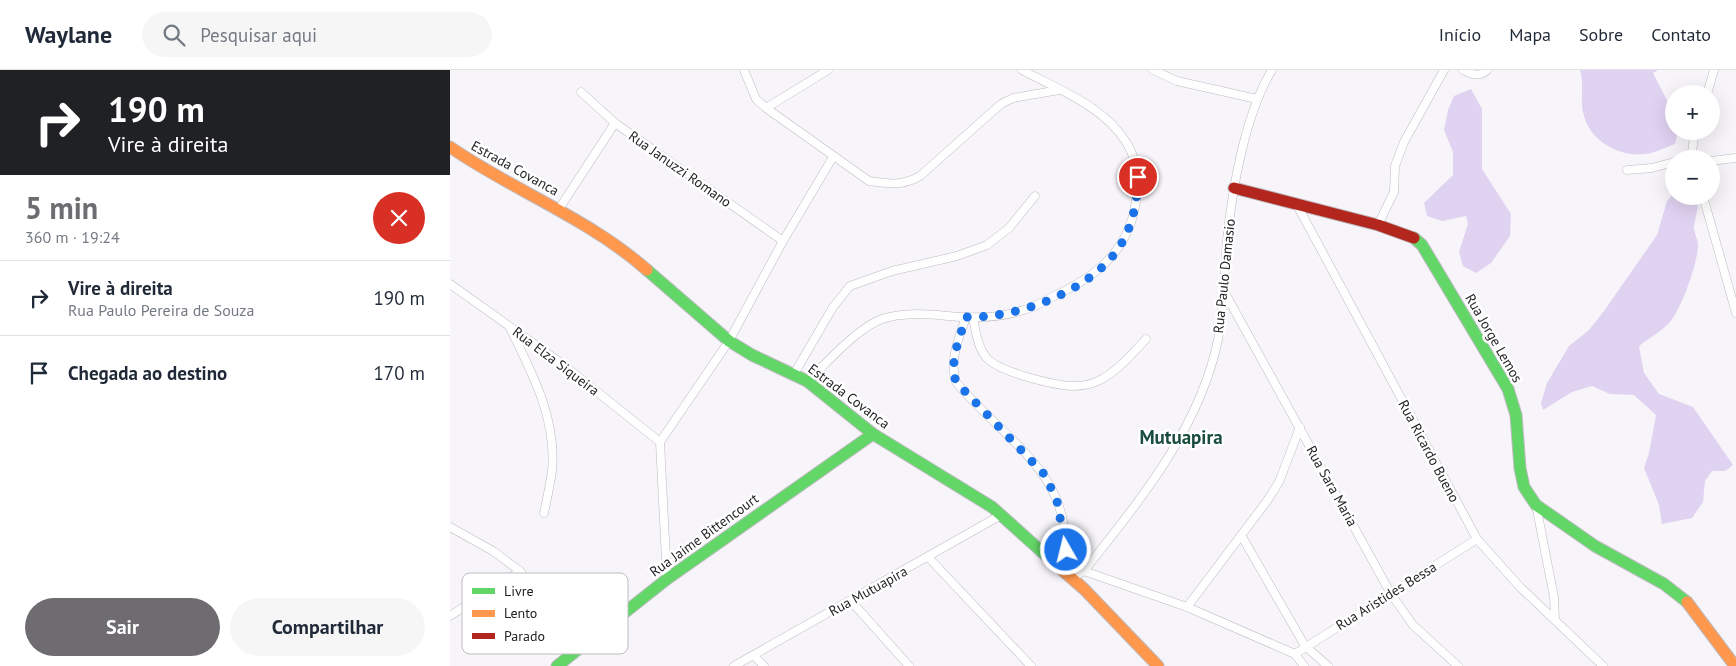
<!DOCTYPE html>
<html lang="pt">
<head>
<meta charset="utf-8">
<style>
  :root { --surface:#fff; --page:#f6f6f7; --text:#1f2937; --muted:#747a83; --line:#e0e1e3; --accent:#6e6c71 }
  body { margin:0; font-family:"PT Sans",sans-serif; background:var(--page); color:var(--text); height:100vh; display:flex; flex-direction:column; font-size:19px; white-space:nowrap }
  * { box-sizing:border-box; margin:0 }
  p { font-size:16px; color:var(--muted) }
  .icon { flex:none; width:28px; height:28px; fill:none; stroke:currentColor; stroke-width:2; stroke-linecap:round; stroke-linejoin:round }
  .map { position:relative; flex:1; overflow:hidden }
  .details { display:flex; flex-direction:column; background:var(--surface); width:450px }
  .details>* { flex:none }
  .top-card { background:#202124; color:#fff; overflow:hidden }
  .tools { position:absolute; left:1215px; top:15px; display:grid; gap:10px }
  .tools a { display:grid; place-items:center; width:55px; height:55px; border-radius:50%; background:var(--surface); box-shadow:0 5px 20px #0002; font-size:25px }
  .pin { position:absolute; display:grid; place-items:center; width:42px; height:42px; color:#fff; margin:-21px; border:2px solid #fff; border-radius:50%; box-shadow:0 1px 5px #0007 }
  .me { position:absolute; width:55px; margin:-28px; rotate:352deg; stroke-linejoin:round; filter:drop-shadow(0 0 4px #0008) }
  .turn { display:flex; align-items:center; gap:18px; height:105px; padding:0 25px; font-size:22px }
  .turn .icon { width:65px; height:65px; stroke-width:2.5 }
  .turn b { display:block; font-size:35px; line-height:42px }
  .round { display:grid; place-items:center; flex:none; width:52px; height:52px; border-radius:26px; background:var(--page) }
  .headline { display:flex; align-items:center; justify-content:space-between; height:85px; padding:0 25px }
  h1 { font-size:30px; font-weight:600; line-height:38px; color:var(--accent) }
  .cta { display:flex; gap:10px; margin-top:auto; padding:10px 25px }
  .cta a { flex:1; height:58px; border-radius:30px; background:var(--accent); color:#fff; font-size:20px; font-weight:600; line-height:58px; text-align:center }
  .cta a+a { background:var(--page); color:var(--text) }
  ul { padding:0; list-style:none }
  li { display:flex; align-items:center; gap:15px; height:75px; padding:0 25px; border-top:1px solid var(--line) }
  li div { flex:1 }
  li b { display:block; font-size:19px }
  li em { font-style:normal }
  header { display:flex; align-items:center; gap:30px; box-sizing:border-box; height:70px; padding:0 25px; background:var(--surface); border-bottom:1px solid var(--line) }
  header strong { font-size:24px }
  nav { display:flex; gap:28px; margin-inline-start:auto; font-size:18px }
  .search { width:350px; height:45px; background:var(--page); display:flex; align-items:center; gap:12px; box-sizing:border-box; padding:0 18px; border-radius:28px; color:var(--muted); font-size:19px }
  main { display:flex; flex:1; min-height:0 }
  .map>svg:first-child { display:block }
  .forest { fill:#e0d2f1 }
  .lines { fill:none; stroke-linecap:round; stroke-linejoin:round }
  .street-casing { stroke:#bdbbc0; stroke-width:9 }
  .fast-casing { stroke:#bdbbc0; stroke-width:13 }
  .slow-casing { stroke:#bdbbc0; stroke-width:13 }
  .jam-casing { stroke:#bdbbc0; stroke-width:13 }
  .street { stroke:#fefefe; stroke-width:8 }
  .fast { stroke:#63d668; stroke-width:11 }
  .slow { stroke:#ff974d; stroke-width:11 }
  .jam { stroke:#b3261e; stroke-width:11 }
  .route { stroke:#1a73e8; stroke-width:9; stroke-dasharray:0 16.2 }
  .labels { text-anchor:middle; stroke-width:5; stroke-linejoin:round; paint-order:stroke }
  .street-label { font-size:14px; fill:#252327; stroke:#fff }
  .district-label { font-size:19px; font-weight:bold; fill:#1a4d3f; stroke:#fff }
  .key { fill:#fff; stroke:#bebdbe; stroke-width:1 }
  .key-label { font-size:14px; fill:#252327 }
</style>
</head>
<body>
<header>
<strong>Waylane</strong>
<div class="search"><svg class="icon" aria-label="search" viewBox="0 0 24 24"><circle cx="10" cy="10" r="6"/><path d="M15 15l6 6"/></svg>Pesquisar aqui</div>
<nav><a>Início</a><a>Mapa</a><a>Sobre</a><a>Contato</a></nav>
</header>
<main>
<section class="details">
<div class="top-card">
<div class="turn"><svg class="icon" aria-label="right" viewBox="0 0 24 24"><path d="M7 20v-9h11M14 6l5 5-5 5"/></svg><div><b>190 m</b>Vire à direita</div></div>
</div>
<div class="headline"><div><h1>5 min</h1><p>360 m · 19:24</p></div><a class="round" style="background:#d93025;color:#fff"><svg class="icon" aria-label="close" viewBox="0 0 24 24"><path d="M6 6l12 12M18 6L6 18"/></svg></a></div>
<ul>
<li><svg class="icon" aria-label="right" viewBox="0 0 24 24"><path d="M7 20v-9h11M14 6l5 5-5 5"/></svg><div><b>Vire à direita</b><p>Rua Paulo Pereira de Souza</p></div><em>190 m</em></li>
<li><svg class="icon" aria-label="arrive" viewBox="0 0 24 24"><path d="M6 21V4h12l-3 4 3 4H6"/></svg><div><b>Chegada ao destino</b></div><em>170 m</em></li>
</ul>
<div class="cta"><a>Sair</a><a>Compartilhar</a></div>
</section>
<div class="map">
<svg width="1286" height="596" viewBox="0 0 1286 596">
  <rect width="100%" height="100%" fill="#f7f5fa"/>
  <g class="forest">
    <path d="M 1130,0 L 1208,0 L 1203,3 L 1224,44 L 1224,61 L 1228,61 L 1225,74 C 1216,77 1205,83 1195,84 C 1170,87 1141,72 1134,46 C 1129,31 1135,15 1130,0 Z"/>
    <path d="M 1021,19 L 1032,39 L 1032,99 L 1061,144 L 1060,166 L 1041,193 L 1026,203 L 1013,196 L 1009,182 L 1018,154 L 1016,146 L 992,151 L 977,146 L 974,133 L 1003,105 L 1003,82 L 994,60 L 998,40 L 1004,26 Z"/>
    <path d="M 1224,123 L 1224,126 L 1247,126 C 1250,135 1245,147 1244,157 C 1244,163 1248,169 1248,176 C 1247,195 1232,237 1220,252 C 1212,261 1199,268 1189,276 L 1194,303 L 1209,324 L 1243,337 L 1283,395 L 1275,401 L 1262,401 L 1255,411 L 1253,432 L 1242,448 L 1212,454 L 1209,435 L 1194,398 L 1199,383 L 1206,345 L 1184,325 L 1160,324 L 1142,316 L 1122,322 L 1093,340 L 1091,333 L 1097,313 L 1119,276 L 1139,260 L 1154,241 L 1207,165 L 1217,131 Z"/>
  </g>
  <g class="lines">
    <g class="street-casing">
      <g id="street">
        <path d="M 294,0 L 306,29 L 316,38 L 419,111 C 438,114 453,116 470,106 L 551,34 L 563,28 L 609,20"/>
        <path d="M 703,0 L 727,11 L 807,29"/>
        <path d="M 1013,0 C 1022,4 1029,8 1037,0"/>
        <path d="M 131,22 L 165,53 L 333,171"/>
        <path d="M 1257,24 L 1264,0"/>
        <path d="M 316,38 L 378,0"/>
        <path d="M 1241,89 L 1245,61"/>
        <path d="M 1261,91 L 1286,88"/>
        <path d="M 1177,100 L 1202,98 L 1224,92"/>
        <path d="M 1253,126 L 1286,243"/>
        <path d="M 847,135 L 1027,469 L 1069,516 L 1153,596"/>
        <path d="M 109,139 L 165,53"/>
        <path d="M 928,155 L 944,122 L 945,96 L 954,72 L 994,0"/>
        <path d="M 0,214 L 111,293 L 210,372"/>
        <path d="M 775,223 L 941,524 L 963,555 L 1008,596"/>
        <path d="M 516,247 C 509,268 499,290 506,312 C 558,375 629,405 613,501"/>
        <path d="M 523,248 C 526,261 527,276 536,287 C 548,302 603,315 622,316 C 631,316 640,315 648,311 C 667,302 682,284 696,269"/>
        <path d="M 60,258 C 82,303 107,349 102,401 C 100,415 97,429 94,443"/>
        <path d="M 344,304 L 383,237 L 400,216 L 442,201 L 507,186 L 537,175 L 559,158 L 585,126"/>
        <path d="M 357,311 C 377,293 407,258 432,249 C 458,240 488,246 515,247 C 531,248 552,246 567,242 C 579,239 592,233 602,227 C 649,206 683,177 687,122 C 688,104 686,87 676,72 C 654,36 607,19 572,0"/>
        <path d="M 1086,435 L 1104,527 L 1105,550"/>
        <path d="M 0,457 L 43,481 L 70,501 L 129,578"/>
        <path d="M 791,465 L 855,576 L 878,596"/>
        <path d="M 479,488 L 581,596"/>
        <path d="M 634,501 C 690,430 749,360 768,270 C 774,237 774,205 777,171 C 782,120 795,44 822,0"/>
        <path d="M 622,508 L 634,501 L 737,537 L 845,584 L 854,596"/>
        <path d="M 217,509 L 210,372 L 279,271 L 333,171 L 383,87"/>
        <path d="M 401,531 L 459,596"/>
        <path d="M 737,537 L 817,431 L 829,412 L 850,357"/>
        <path d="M 0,546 L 70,501"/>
        <path d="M 845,584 L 1027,469"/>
        <path d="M 304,586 L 314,596"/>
        <path d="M 284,596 L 551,445"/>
      </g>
    </g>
    <g class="fast-casing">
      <g id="fast">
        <path d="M 964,168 L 972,175 L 1058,319 L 1066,345 L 1070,398 L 1074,417 L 1086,435 L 1145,476 L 1214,514 L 1237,532"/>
        <path d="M 197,200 L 279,271 L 302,285 L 357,311 L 423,364 L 542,437 L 611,499"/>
        <path d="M 107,596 L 217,509 L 423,364"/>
      </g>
    </g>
    <g class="slow-casing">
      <g id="slow">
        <path d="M 0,77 C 64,121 138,148 197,200"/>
        <path d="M 611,499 L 634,519 L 708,596"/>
        <path d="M 1237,532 L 1285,596"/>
      </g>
    </g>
    <g class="jam-casing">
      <path id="jam" d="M 784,118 L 928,155 L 964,168"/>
    </g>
    <use href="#street" class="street"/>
    <use href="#fast" class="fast"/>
    <use href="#slow" class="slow"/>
    <use href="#jam" class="jam"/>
  </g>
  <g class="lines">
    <path class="route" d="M 616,480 L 607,431 L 595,405 L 506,312 C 499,290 510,268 516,247 C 566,249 642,221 670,176 C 683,155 687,132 688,107"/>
  </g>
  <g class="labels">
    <g class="street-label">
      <text transform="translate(65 98) rotate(29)" y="5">Estrada Covanca</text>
      <text transform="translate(230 99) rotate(35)" y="5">Rua Januzzi Romano</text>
      <text transform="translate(774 206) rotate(-84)" y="5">Rua Paulo Damasio</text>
      <text transform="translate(1044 268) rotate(60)" y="5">Rua Jorge Lemos</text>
      <text transform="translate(106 291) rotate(37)" y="5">Rua Elza Siqueira</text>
      <text transform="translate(399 326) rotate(37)" y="5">Estrada Covanca</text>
      <text transform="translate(979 381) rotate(62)" y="5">Rua Ricardo Bueno</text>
      <text transform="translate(882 416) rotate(61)" y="5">Rua Sara Maria</text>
      <text transform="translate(254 465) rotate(-36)" y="5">Rua Jaime Bittencourt</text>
      <text transform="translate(418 521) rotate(-29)" y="5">Rua Mutuapira</text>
      <text transform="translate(936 526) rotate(-32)" y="5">Rua Aristides Bessa</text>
    </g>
    <g class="district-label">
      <text x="731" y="374">Mutuapira</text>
    </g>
  </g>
  <rect x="12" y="503" width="166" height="81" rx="8" class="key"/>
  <rect x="22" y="518" width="23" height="6" fill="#63d668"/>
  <rect x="22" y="540" width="23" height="7" fill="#ff974d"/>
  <rect x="22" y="563" width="23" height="6" fill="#b3261e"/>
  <g class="key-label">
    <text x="54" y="526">Livre</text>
    <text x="54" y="548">Lento</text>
    <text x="54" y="571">Parado</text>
  </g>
</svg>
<div class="tools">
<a>+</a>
<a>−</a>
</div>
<div class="pin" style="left:688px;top:107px;background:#d93025"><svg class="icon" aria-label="arrive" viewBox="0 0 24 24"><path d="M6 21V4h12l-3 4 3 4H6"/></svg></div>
<svg class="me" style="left:616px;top:480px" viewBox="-20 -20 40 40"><circle r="17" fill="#1a73e8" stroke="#fff" stroke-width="3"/><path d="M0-11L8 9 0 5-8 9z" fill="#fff"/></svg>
</div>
</main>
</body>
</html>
